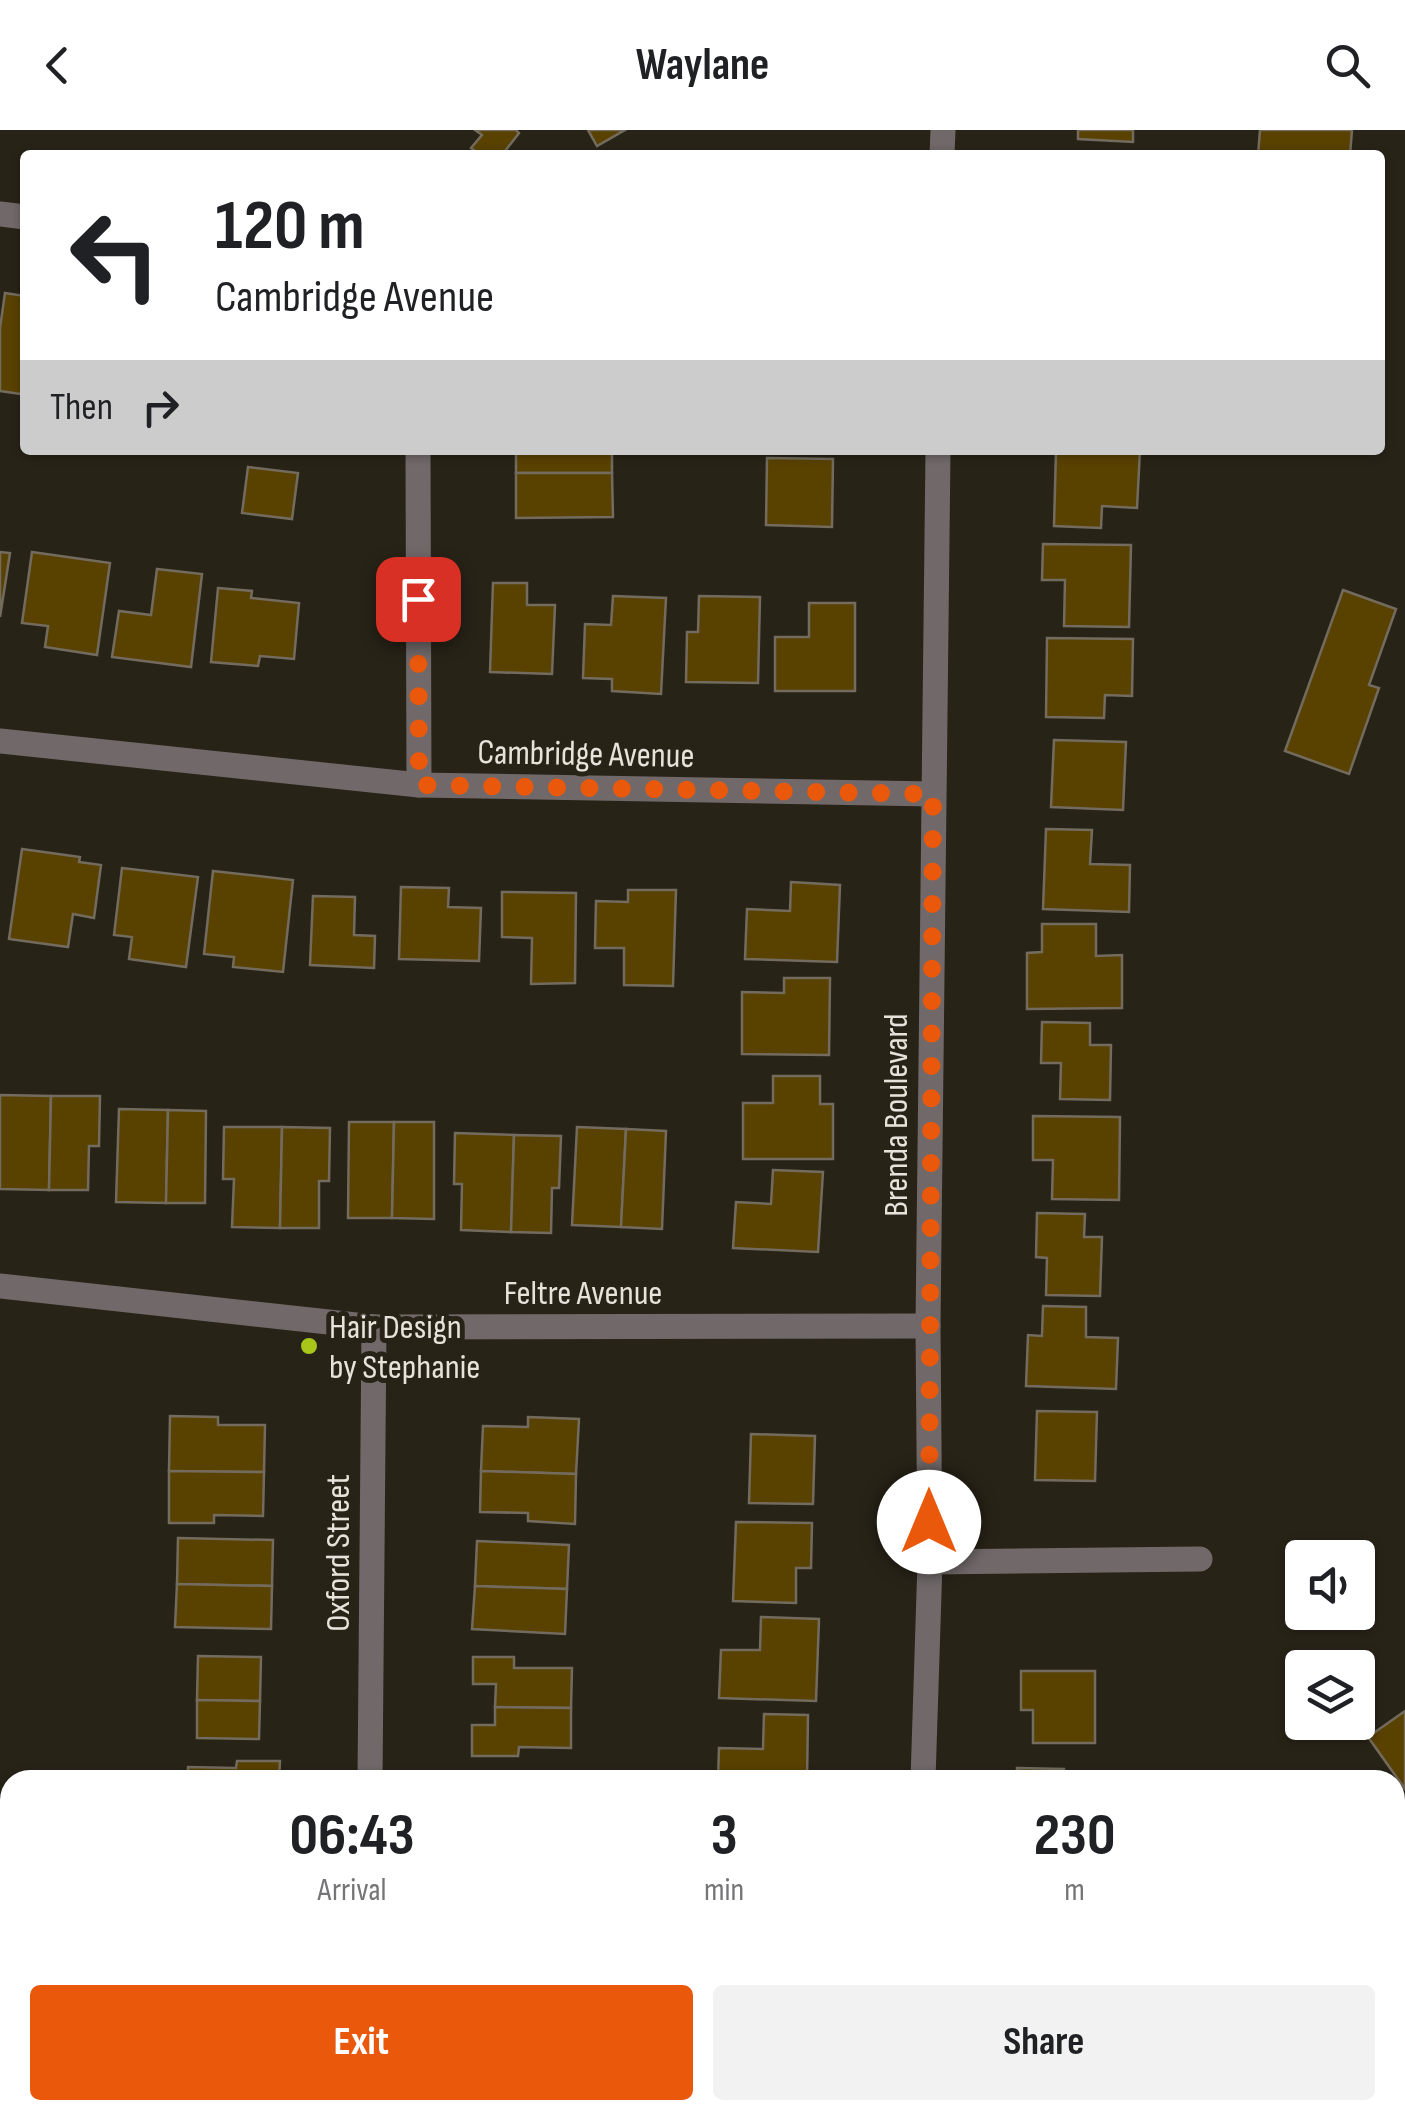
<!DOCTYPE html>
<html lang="en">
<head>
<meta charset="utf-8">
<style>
  :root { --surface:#fff; --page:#f2f2f2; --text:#202124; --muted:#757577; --accent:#ea580c }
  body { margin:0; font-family:"Sofia Sans Condensed",sans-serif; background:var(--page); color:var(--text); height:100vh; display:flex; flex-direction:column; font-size:38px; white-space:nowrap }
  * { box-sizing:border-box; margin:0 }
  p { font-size:32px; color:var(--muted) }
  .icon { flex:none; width:55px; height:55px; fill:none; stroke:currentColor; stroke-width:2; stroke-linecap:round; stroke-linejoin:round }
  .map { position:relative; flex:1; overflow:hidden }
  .sheet { position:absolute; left:0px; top:1640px; width:1405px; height:350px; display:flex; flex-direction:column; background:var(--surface); border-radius:30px 30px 0 0; box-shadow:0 2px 8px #0004 }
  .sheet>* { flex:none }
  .hud { position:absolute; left:20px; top:20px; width:1365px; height:305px; border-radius:10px; box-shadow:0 2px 8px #0004; background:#fff; color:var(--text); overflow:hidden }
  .fabs { position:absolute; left:1285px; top:1410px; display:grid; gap:20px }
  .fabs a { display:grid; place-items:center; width:90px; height:90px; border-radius:10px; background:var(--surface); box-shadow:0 2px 8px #0004; font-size:50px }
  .pin { position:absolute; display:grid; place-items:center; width:85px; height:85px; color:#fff; margin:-42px; border-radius:20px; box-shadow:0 5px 15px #0006 }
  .me { position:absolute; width:110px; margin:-55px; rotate:0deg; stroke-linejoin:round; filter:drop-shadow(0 0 8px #0008) }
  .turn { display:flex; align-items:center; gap:35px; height:210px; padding:0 30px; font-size:45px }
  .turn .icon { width:130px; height:130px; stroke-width:2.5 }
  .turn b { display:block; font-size:70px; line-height:85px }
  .then { display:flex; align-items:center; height:95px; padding:0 30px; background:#0003; gap:20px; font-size:38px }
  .eta { display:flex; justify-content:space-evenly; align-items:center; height:170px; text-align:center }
  .eta b { font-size:60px; font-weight:700; line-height:70px }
  .button { display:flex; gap:20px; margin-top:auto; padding:20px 30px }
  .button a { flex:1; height:115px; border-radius:10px; background:var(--accent); color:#fff; font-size:40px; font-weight:700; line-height:115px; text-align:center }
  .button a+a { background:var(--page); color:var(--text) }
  header { display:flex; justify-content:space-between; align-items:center; height:130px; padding:0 30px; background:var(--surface); font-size:45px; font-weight:700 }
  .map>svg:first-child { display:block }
  .building { fill:#594100; stroke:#736c5e; stroke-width:2.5 }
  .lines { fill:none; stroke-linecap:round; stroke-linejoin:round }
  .minor { stroke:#716969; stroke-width:25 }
  .route { stroke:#ea580c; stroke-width:18; stroke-dasharray:0 32.4 }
  .poi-dot { fill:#a9c71a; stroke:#282317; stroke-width:4 }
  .labels { text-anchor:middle; stroke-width:10; stroke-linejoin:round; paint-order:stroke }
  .street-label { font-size:35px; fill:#e7e3db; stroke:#282317 }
  .poi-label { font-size:35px; fill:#e7e3db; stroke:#282317; text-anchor:start }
</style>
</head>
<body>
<header><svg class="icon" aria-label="back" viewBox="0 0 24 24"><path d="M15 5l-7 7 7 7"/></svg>Waylane<svg class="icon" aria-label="search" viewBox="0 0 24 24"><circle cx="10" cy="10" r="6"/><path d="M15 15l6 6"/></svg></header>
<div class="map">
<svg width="1405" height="1990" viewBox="0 0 1405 1990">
  <rect width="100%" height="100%" fill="#282317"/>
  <g class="building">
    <path d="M 475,0 L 516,0 L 519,3 L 502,25 L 481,25 L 471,18 L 482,5 Z"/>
    <path d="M 588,0 L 625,0 L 597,16 Z"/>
    <path d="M 1078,0 L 1133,0 L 1133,12 L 1078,9 Z"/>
    <path d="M 1260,0 L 1352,0 L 1350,25 L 1258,25 Z"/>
    <path d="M 5,163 L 25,166 L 25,233 L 21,264 L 0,261 L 0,198 Z"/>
    <rect x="516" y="320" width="96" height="23"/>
    <path d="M 1056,320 L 1140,320 L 1137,378 L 1102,376 L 1101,398 L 1054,396 Z"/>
    <path d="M 767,328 L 833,329 L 832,397 L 766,395 Z"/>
    <path d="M 248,337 L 298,343 L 292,389 L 242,383 Z"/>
    <path d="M 516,343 L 612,343 L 613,387 L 516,388 Z"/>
    <path d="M 1043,414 L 1131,415 L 1129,497 L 1064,496 L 1065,450 L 1042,450 Z"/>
    <path d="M 0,422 L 10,423 L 0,487 Z"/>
    <path d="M 32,422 L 110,433 L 97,525 L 45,517 L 48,496 L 22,493 Z"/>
    <path d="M 157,439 L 202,444 L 191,537 L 112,527 L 119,481 L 151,485 Z"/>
    <path d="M 493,453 L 527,453 L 527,475 L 555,475 L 552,544 L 490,542 Z"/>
    <path d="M 218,458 L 252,461 L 251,468 L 299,473 L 294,529 L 260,526 L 258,536 L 211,532 Z"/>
    <path d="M 1343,460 L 1396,479 L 1369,555 L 1379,558 L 1349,644 L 1285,621 Z"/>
    <path d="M 613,466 L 666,468 L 661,564 L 612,561 L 612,549 L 583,548 L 585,494 L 611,495 Z"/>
    <path d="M 699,466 L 760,467 L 758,553 L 686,552 L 687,502 L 698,502 Z"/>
    <path d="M 809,473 L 855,473 L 855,561 L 775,561 L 775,507 L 809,507 Z"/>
    <path d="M 1047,508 L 1133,509 L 1132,566 L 1105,565 L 1104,588 L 1046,587 Z"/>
    <path d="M 1054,610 L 1126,612 L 1123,680 L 1051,677 Z"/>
    <path d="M 1046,699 L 1092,700 L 1090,734 L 1130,735 L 1129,782 L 1043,779 Z"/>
    <path d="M 22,719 L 80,727 L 79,732 L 101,735 L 94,788 L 73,784 L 68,817 L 9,809 Z"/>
    <path d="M 122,738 L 198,747 L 186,837 L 129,829 L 132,807 L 114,805 Z"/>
    <path d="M 213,741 L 293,750 L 283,842 L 233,837 L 234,827 L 204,824 Z"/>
    <path d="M 791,752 L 840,755 L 837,832 L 745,829 L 747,779 L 790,781 Z"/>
    <path d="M 401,757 L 449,758 L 448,777 L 481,778 L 479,831 L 399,829 Z"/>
    <path d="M 628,760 L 676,760 L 673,856 L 624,855 L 624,818 L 595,818 L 596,771 L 628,772 Z"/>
    <path d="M 502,762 L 576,763 L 575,853 L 531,854 L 532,808 L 502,807 Z"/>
    <path d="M 313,766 L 355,767 L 354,805 L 375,806 L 374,838 L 310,835 Z"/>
    <path d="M 1042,794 L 1096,794 L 1096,826 L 1122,825 L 1122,878 L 1027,879 L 1027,823 L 1042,822 Z"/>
    <path d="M 784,848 L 830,848 L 829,925 L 742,924 L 742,862 L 784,863 Z"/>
    <path d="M 1042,892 L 1090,893 L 1090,915 L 1111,915 L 1110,970 L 1060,969 L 1061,933 L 1041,933 Z"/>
    <path d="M 773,946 L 820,946 L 820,974 L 833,974 L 833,1029 L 743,1029 L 743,973 L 773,973 Z"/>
    <path d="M 0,965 L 51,966 L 49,1060 L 0,1059 Z"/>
    <path d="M 51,966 L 100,966 L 99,1016 L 89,1016 L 88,1060 L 49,1060 Z"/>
    <path d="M 119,979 L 168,980 L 166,1073 L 116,1072 Z"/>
    <path d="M 168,980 L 206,981 L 205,1073 L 166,1073 Z"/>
    <path d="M 1033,986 L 1120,987 L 1119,1070 L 1052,1069 L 1053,1030 L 1033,1030 Z"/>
    <path d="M 349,992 L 394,992 L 392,1088 L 348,1088 Z"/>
    <path d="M 394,992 L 434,992 L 434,1089 L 392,1088 Z"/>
    <path d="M 224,997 L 282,997 L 280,1098 L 232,1097 L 234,1049 L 223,1049 Z"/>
    <path d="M 282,997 L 330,998 L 329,1051 L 319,1051 L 319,1098 L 280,1098 Z"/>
    <path d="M 577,997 L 626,999 L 621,1097 L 572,1095 Z"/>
    <path d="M 626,999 L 666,1001 L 662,1099 L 621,1097 Z"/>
    <path d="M 455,1003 L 514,1005 L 511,1102 L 461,1100 L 462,1054 L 454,1054 Z"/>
    <path d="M 514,1005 L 561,1006 L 559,1058 L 552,1058 L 551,1103 L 511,1102 Z"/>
    <path d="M 773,1040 L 823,1042 L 818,1122 L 733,1118 L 736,1072 L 771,1074 Z"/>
    <path d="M 1037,1083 L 1085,1084 L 1084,1107 L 1102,1107 L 1100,1166 L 1046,1165 L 1047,1128 L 1036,1127 Z"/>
    <path d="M 1043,1176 L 1086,1177 L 1086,1207 L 1118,1208 L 1116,1259 L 1026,1256 L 1028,1205 L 1042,1206 Z"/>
    <path d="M 1037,1281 L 1097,1282 L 1095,1351 L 1035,1350 Z"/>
    <path d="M 170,1286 L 218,1287 L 218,1295 L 265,1295 L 264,1342 L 169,1341 Z"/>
    <path d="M 528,1287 L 579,1289 L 576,1344 L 481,1341 L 483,1296 L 528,1297 Z"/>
    <path d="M 751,1304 L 815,1306 L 813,1374 L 749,1373 Z"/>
    <path d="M 169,1341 L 264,1342 L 263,1386 L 214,1385 L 214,1393 L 169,1393 Z"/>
    <path d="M 481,1341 L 576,1344 L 575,1394 L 528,1391 L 528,1383 L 480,1382 Z"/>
    <path d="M 736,1392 L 812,1393 L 811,1438 L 796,1438 L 796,1473 L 733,1471 Z"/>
    <path d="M 178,1408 L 273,1410 L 272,1456 L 177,1454 Z"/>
    <path d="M 477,1411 L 569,1415 L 567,1459 L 475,1456 Z"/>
    <path d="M 177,1454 L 272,1456 L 271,1499 L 175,1497 Z"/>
    <path d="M 475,1456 L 567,1459 L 565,1504 L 472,1499 Z"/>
    <path d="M 761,1487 L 819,1489 L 816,1571 L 719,1568 L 721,1520 L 760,1520 Z"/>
    <path d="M 198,1526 L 261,1527 L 260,1571 L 197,1570 Z"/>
    <path d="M 473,1527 L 514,1527 L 514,1538 L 572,1538 L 571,1578 L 495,1577 L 496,1554 L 473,1554 Z"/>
    <path d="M 1021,1541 L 1095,1541 L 1095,1613 L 1033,1613 L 1033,1580 L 1021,1580 Z"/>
    <path d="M 197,1570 L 260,1571 L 259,1609 L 197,1608 Z"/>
    <path d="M 495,1577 L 571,1578 L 571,1618 L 519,1617 L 518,1626 L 472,1626 L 472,1595 L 495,1595 Z"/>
    <path d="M 1405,1581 L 1405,1659 L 1368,1607 Z"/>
    <path d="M 764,1584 L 808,1585 L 807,1650 L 718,1650 L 719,1618 L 763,1619 Z"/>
    <path d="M 237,1631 L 280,1631 L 279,1650 L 188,1650 L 188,1637 L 236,1638 Z"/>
    <path d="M 1017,1638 L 1064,1639 L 1064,1650 L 1017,1650 Z"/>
    <path d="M 0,1895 L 10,1903 L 10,1950 L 0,1962 Z"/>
    <path d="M 744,1980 L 789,1980 L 789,1990 L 743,1990 Z"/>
    <rect x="1013" y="1980" width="59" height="10"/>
  </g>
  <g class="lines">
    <g class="minor">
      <path d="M 942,25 L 943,0"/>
      <path d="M 0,84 L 25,87"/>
      <path d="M 418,320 L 419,655"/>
      <path d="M 0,611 L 419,655 L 933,664"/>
      <path d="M 0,1156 L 374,1197 L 928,1196"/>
      <path d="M 930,1432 L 1200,1429"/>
      <path d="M 370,1650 L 374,1197"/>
      <path d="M 923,1650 L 930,1432 L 928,1196 L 938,320"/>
      <path d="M 367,1990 L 367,1980"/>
      <path d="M 913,1990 L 914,1980"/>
    </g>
  </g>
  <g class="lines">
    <path class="route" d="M 418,469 L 419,655 L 933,664 L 929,1392"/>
  </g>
  <circle class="poi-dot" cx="309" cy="1216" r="10"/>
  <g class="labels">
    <g class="street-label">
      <text transform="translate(586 623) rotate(1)" y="12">Cambridge Avenue</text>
      <text transform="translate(895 985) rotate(-90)" y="12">Brenda Boulevard</text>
      <text x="583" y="1174">Feltre Avenue</text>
      <text transform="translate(337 1423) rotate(-90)" y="12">Oxford Street</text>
    </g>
    <g class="poi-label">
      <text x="329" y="1208">Hair Design<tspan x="329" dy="40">by Stephanie</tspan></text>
    </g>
  </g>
</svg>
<div class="fabs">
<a><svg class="icon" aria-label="sound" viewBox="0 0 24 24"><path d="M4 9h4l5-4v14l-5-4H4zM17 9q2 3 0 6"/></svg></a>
<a><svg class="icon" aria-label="layers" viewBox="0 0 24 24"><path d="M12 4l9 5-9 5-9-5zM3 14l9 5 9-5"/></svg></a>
</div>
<div class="pin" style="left:418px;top:469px;background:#d93025"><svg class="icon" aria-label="arrive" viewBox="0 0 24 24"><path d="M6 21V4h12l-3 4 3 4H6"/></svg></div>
<svg class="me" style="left:929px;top:1392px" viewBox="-20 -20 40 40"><circle r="19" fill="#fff"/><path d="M0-13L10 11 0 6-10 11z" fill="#ea580c"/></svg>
<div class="hud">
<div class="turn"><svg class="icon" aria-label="left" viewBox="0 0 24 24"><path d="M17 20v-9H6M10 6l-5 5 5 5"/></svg><div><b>120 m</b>Cambridge Avenue</div></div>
<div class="then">Then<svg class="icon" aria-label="right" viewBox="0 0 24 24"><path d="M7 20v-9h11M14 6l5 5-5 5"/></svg></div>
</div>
<section class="sheet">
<div class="eta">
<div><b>06:43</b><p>Arrival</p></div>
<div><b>3</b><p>min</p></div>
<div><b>230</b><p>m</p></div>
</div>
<div class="button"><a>Exit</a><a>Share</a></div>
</section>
</div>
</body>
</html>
